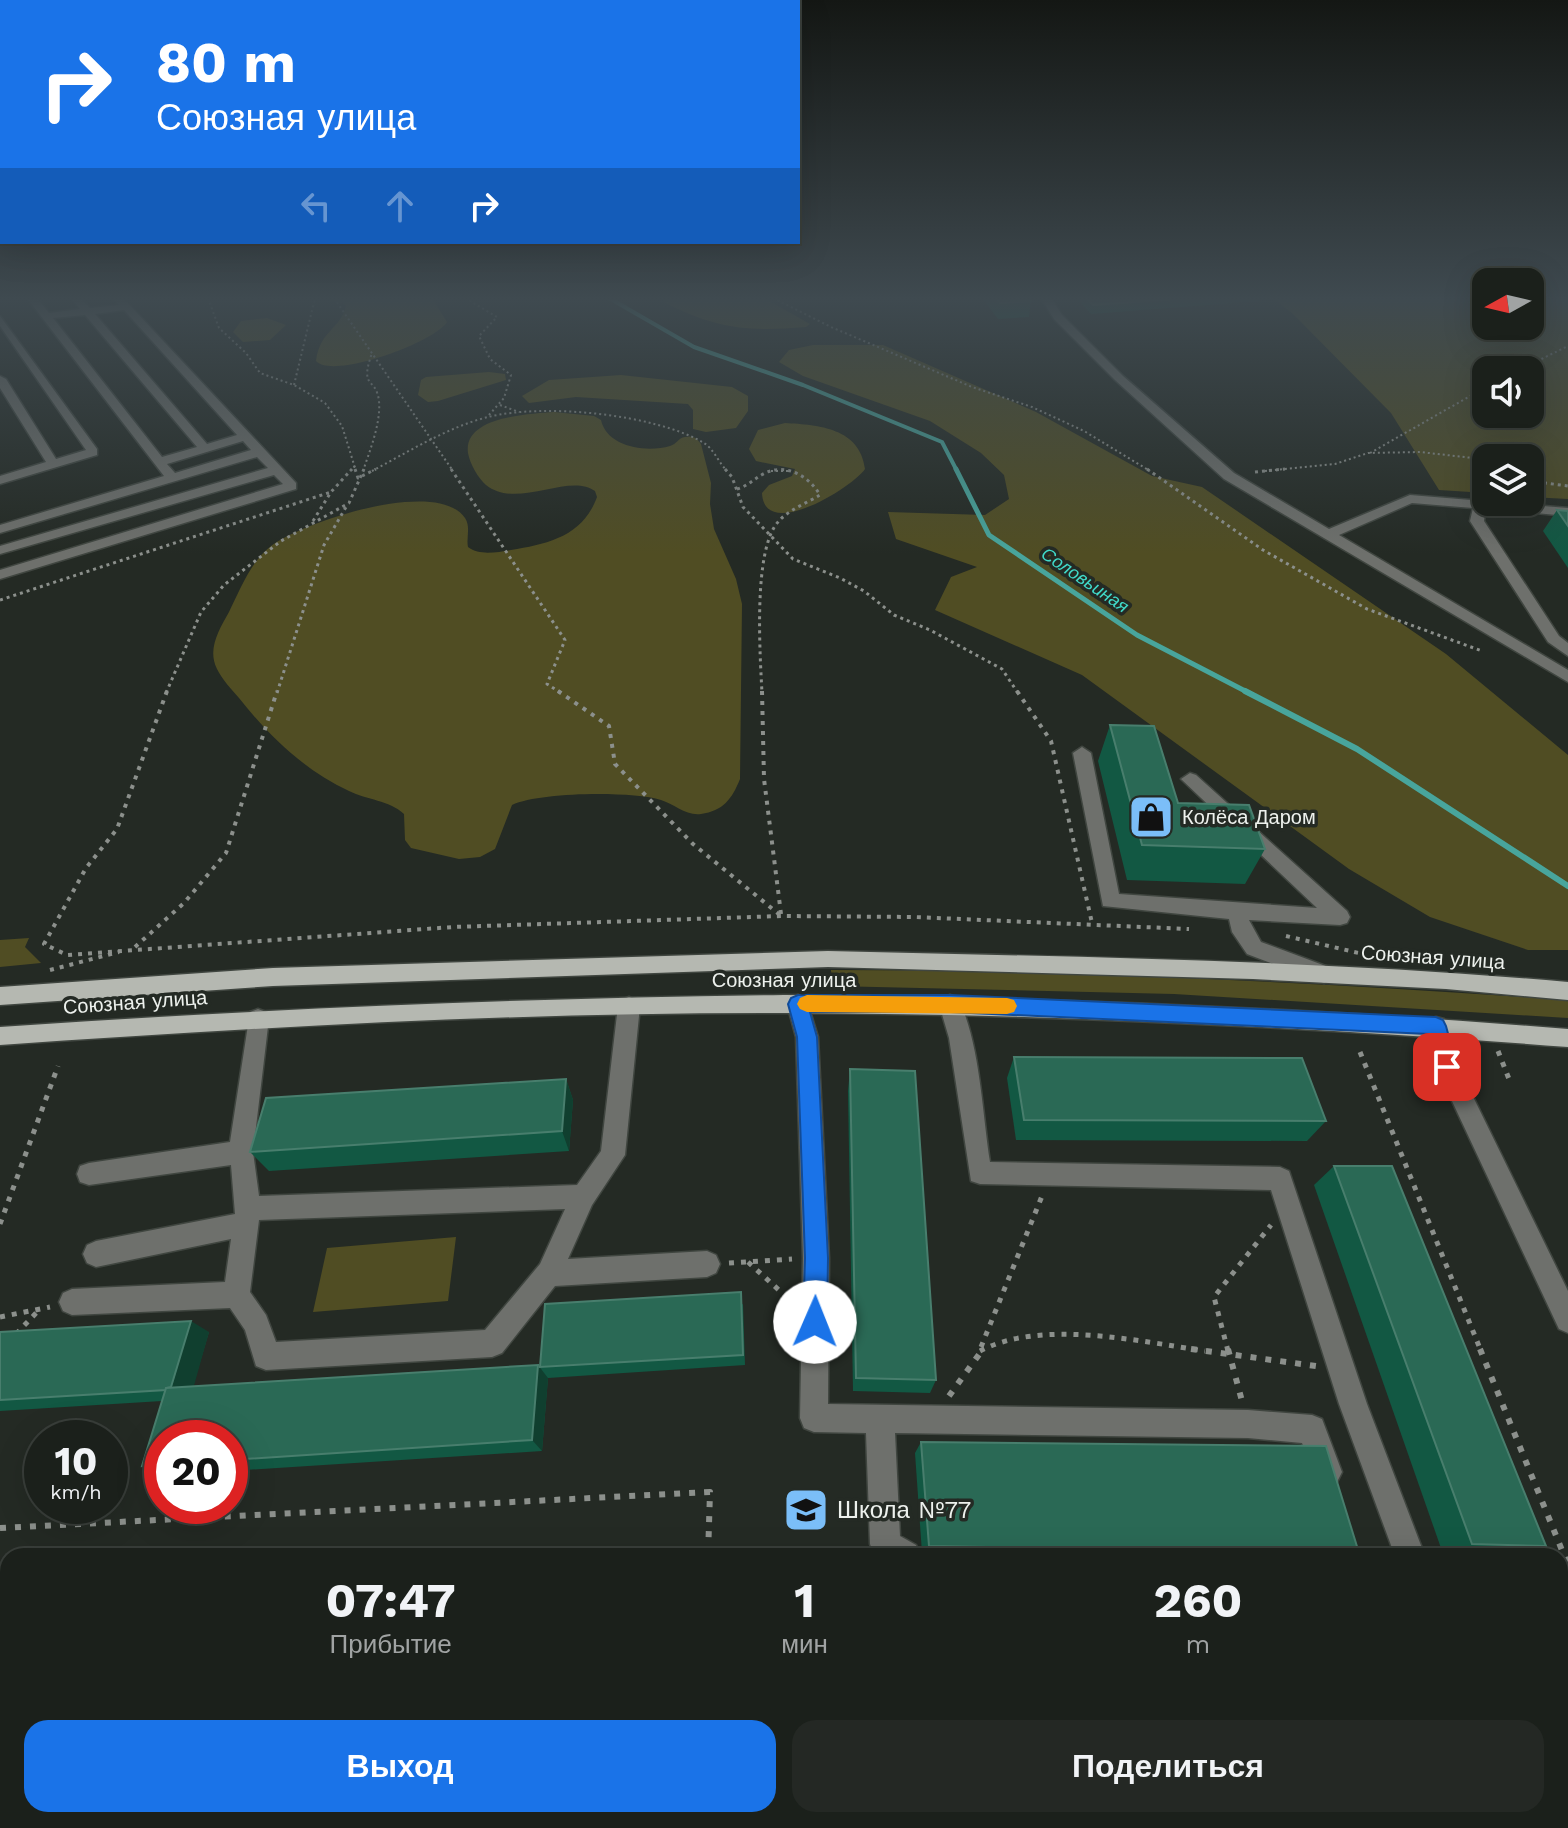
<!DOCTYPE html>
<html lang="ru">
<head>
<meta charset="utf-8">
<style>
  :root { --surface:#1b201b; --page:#242824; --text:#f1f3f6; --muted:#a0a3a3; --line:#393e3a; --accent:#1a73e8 }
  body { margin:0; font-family:"Work Sans",sans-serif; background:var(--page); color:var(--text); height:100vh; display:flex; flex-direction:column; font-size:30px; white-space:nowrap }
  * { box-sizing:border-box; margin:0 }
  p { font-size:26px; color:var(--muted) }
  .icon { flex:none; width:44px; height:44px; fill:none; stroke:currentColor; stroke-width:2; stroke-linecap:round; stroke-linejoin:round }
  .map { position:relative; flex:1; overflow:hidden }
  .sheet { position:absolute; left:0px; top:1548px; width:1568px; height:280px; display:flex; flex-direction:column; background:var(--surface); border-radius:24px 24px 0 0; box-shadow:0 8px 32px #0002,0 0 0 2px var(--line) }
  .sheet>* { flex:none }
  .hud { position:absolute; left:0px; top:0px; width:800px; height:244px; box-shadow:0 8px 32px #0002,0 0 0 2px var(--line); background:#1a73e8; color:#fff; overflow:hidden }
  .needle { width:52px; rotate:262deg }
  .fabs { position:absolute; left:1472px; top:268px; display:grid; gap:16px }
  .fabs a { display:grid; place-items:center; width:72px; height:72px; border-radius:16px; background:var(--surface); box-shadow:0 8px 32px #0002,0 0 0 2px var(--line); font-size:40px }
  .speed { position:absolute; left:24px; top:1420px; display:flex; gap:16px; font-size:40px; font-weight:700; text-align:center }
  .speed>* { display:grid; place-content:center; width:104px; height:104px; border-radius:50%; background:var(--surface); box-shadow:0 8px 32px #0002,0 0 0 2px var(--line); line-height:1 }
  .speed small { font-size:20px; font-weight:400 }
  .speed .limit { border:12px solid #d22; background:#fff; color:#111 }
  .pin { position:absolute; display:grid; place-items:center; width:68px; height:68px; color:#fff; margin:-34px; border-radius:16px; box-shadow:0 4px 12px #0006 }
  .me { position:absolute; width:88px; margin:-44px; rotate:1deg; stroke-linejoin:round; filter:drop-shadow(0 0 6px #0008) }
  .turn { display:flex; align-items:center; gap:28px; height:168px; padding:0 24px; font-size:36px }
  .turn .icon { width:104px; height:104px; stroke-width:2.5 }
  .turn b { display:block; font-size:56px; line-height:68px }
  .lanes { display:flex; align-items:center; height:76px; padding:0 24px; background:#0003; justify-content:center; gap:40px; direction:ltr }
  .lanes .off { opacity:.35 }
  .eta { display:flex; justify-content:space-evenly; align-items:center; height:136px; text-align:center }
  .eta b { font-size:48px; font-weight:700; line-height:56px }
  .primary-button { display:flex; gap:16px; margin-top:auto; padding:16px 24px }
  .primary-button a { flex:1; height:92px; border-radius:24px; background:var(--accent); color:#fff; font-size:32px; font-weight:700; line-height:92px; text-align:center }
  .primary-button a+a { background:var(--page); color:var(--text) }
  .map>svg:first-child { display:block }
  .green { fill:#504d23; fill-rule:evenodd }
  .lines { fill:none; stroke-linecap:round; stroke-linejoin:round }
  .stream-far2 { stroke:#48a59c; stroke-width:4 }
  .stream-far1 { stroke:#48a59c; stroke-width:5 }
  .stream { stroke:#48a59c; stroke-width:6 }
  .minor-casing { stroke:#404640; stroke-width:3 }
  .major-casing { stroke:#404640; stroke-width:3 }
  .path-far4 { stroke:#8c908c; stroke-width:2; stroke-dasharray:2 3; stroke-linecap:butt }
  .path-far3 { stroke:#8c908c; stroke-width:3; stroke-dasharray:3 4; stroke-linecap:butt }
  .path-far2 { stroke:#8c908c; stroke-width:4; stroke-dasharray:4 6; stroke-linecap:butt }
  .path-far1 { stroke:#8c908c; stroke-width:5; stroke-dasharray:5 7; stroke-linecap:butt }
  .path { stroke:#8c908c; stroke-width:6; stroke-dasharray:6 9; stroke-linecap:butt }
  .minor { fill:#6e706c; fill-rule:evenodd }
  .major { fill:#b5b8b1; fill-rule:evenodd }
  .wall { fill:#125843 }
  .shaded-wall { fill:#103f2f }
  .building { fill:#2a6955; stroke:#487e6d; stroke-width:2 }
  .route { fill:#1a73e8; stroke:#114b97; stroke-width:2 }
  .slow { fill:#f59e0b }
  .labels { text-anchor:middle; stroke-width:7; stroke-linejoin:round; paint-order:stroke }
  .far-water-label { font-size:18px; font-style:italic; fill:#40d9c9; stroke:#242a24 }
  .poi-label { font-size:20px; fill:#edf1ed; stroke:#242a24; text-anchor:start }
  .street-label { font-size:20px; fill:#edf1ed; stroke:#242a24 }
  .near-poi-label { font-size:24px; fill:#edf1ed; stroke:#242a24; text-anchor:start }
</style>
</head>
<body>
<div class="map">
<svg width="1568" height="1828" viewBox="0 0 1568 1828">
  <rect width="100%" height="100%" fill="#242a24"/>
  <g class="green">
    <path d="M 318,298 L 432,298 L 447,322 C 435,342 333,380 316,361 C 320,330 340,330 346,306 L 343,303 Z"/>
    <path d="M 664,298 L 764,298 L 810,324 L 806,327 C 747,332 717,329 663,302 Z"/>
    <path d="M 1272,298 L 1486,298 L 1486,326 L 1530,326 L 1530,298 L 1568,298 L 1568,499 L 1530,497 L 1530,458 L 1486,458 L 1486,493 L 1439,490 L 1391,413 L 1292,313 ZM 1486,370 L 1530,370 L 1530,414 L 1486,414 Z"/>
    <path d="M 267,318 L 286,325 L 270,340 L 243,342 L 233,332 L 241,321 Z"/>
    <path d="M 813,345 L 883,345 L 1036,412 L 1152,476 L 1202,487 L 1446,654 L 1568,755 L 1568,950 L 1528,950 L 1430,917 L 1349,869 L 1082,675 L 935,610 L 951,577 L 977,567 L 896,539 L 888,512 L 985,515 L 1009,499 L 1004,475 L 981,453 L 930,421 L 803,376 L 779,362 L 789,350 Z"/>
    <path d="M 489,372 L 505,374 L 506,380 L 438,401 L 428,402 L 418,395 L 421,380 L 426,377 Z"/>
    <path d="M 621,375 L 732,387 L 748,396 L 748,411 L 736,428 L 706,432 L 693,429 L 693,410 L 688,404 L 576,397 L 529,403 L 522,396 L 549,380 Z"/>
    <path d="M 554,412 L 594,416 L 601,420 C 607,447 646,453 670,446 C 677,444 678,438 685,437 C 693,435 697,438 701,444 L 711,483 L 710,504 L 714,529 L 736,579 L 742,604 L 740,779 C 732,799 723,811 701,814 C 686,816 674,804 661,800 C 631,791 540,792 512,805 L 495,849 L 480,857 L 459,859 L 411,848 L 405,840 L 404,814 C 389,800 367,800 349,791 C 304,770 269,736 239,698 C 231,689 222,679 217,669 C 207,649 219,630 229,612 C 240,590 251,561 271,546 C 303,522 437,477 465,518 C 471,527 466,538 468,547 C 480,556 497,552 511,550 C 548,544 583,536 597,497 L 595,491 C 569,472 517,510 486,485 C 478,478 470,464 468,453 C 463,416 530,414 554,412 Z"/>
    <path d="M 785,423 C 819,425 860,428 865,469 C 852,488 764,542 762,493 L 769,485 L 792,476 L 795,469 L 756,461 L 749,449 L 758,430 Z"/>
    <path d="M 29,938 L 25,947 L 41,963 L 0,967 L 0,940 Z"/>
    <path d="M 831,970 C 1077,970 1322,983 1568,1000 L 1568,1018 L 1174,994 L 832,986 Z"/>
    <path d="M 456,1237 L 448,1301 L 313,1312 L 327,1248 Z"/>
  </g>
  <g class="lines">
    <path class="stream-far2" d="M 609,298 L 694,347 L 803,385 L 942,442 L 957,471"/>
    <path class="stream-far1" d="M 956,469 L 989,535 L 1137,635 L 1249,693"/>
    <path class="stream" d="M 1245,691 L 1357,749 L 1568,886"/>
    <g class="minor-casing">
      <g id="minor">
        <path d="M 27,298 L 37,298 L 49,313 L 80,309 L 71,298 L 81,298 L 90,308 L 119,305 L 113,298 L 123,298 L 296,483 L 296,489 L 0,579 L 0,570 L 283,484 L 274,475 L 0,554 L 0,546 L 268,468 L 257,457 L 0,533 L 0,525 L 164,476 ZM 124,310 L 237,435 L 207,444 L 95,314 ZM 85,315 L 197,447 L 162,457 L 53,318 ZM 243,441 L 251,450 L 175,473 L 167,464 Z"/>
        <path d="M 1041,298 L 1051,298 L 1062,315 L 1123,376 L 1234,473 L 1329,529 L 1410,495 L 1568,508 L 1568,516 L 1489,509 L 1485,512 L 1484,521 L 1559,636 L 1568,643 L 1568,656 L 1548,642 L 1470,521 L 1473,508 L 1412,503 L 1339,535 L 1568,670 L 1568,682 L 1224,479 L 1115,380 L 1054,319 Z"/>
        <path d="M 0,316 L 97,449 L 97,455 L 0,484 L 0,476 L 46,462 L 0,388 L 0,376 L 6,379 L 56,459 L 86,450 L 0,326 Z"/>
        <path d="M 1082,747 L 1091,753 L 1119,894 L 1317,908 L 1181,779 L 1190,773 L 1196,775 L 1347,911 L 1350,917 L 1347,923 L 1340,925 L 1249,920 L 1261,942 L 1331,968 L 1334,974 L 1331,980 L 1324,983 L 1247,954 L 1232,932 L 1229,919 L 1103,906 L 1073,753 Z"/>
        <path d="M 798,995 L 806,998 L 818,1037 L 829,1258 L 828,1404 L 1248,1410 L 1312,1415 L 1322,1419 L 1342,1472 L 1337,1482 L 1327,1487 L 1317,1482 L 1302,1443 L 1248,1438 L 895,1433 L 900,1536 L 916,1545 L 920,1556 L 874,1555 L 870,1544 L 866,1433 L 814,1432 L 804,1428 L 800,1418 L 803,1258 L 796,1037 L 787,1004 L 790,998 Z"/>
        <path d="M 950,995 L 958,998 C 980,1043 982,1111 990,1162 L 1280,1167 L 1289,1171 L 1367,1404 L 1425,1556 L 1395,1556 L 1339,1404 L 1271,1190 L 980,1184 L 971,1181 L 949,1038 L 939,1004 L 942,998 Z"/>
        <path d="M 629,997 L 637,1000 L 640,1006 L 625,1155 L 592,1205 L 568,1259 L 707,1251 L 716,1255 L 720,1264 L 716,1273 L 707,1277 L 555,1286 L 502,1353 L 492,1357 L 266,1370 L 256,1366 L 245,1330 L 230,1308 L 72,1315 L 63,1311 L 59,1302 L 63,1293 L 72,1289 L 225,1282 L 231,1239 L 96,1267 L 87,1263 L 83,1254 L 87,1245 L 96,1241 L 235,1214 L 231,1165 L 89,1185 L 80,1182 L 77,1174 L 80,1166 L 89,1163 L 230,1142 L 250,1012 L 258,1009 L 266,1012 L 269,1018 L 253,1152 L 259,1196 L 577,1185 L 601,1151 L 618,1006 L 621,1000 ZM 565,1209 L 540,1264 L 485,1330 L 276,1342 L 266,1315 L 250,1292 L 259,1220 Z"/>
        <path d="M 1436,1017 L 1444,1019 L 1458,1066 L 1568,1291 L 1568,1333 L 1559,1329 L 1436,1067 L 1425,1026 L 1428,1019 Z"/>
        <path d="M 1560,1587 L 1568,1588 L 1568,1620 L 1560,1619 Z"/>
      </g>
    </g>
    <g class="major-casing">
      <g id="major">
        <path d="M 828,951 C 1075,957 1322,960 1568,982 L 1568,1000 L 1446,989 L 1253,979 L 828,967 L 273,986 L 0,1005 L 0,987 L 273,968 Z"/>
        <path d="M 784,995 C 1046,997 1307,1008 1568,1029 L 1568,1047 C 1308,1027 1049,1014 788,1013 C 525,1012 262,1027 0,1045 L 0,1027 C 261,1009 522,998 784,995 Z"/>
      </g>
    </g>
    <g class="path-far4">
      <path d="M 208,298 L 219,328 L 246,353 L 260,373 L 294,385 L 325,403 L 342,426 L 356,471"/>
      <path d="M 334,298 L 453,471"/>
      <path d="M 465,298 L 497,317 L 479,336 L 490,359 L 511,375 L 504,398 L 489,415"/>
      <path d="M 773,298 L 831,327 L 972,387 L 1032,407 L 1084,431 L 1150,471"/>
      <path d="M 1519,370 L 1568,346"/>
      <path d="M 294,385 L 315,298"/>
      <path d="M 500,405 L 519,412"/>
      <path d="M 1370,453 L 1486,387"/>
      <path d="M 350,471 L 355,466"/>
      <path d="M 363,471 C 370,450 381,423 379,401 C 376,376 359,390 372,353"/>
      <path d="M 372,471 C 408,452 448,427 488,417 C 544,403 655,414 704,443 C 713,448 719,463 727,471"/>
      <path d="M 771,471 L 790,471"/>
      <path d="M 1265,471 L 1335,464 L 1368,453 L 1420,452 L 1473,458 L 1486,463"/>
    </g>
    <g class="path-far3">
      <path d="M 355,469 L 358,478 L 376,469"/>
      <path d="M 451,469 L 565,640 L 547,684 L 561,693"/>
      <path d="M 725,469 L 732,477 L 743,507 L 793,559 L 840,578 L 864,591 L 894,615 L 930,630 L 1002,669 L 1018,693"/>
      <path d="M 1147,469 L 1263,550 L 1367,609 L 1482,651"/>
      <path d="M 1255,472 L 1285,469"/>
      <path d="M 1530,481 L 1568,486"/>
      <path d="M 737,489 C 748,486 755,478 765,473 C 786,463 809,476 820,495 C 807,503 788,510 778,522 C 753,550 760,654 762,693"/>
      <path d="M 313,521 L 331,492 L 352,469"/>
      <path d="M 0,600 L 331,492"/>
      <path d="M 166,693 L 201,612 L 224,585 L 281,541 L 349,503 L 364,469"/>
      <path d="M 277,693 L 324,545 L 346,507"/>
    </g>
    <g class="path-far2">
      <path d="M 167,691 L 117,829 L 86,868 L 44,944 L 67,955 L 453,927 L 782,916 L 914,917 L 1189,929"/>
      <path d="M 558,691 L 609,726 L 615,764 L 693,844 L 780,915"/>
      <path d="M 762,691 L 764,779 L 781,914"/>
      <path d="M 1017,691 L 1051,741 L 1092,923"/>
      <path d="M 1286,936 L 1363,954"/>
      <path d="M 135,947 L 184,903 L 226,853 L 277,691"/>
      <path d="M 50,970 L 119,952"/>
    </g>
    <g class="path-far1">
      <path d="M 1498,1051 L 1509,1079"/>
      <path d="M 1360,1052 L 1481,1351"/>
      <path d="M 0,1224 L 58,1066"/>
      <path d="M 748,1262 L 792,1302"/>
      <path d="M 729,1263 L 792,1259"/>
      <path d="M 0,1317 L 50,1307"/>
      <path d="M 16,1334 L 38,1311"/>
      <path d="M 981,1347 L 1042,1196"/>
      <path d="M 980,1351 C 1041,1319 1138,1341 1205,1351"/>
      <path d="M 1228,1351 L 1214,1297 L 1271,1225"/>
    </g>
    <g class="path">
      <path d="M 1191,1349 L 1316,1366"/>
      <path d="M 1228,1349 L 1242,1401"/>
      <path d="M 1480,1349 L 1568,1565"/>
      <path d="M 949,1396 L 983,1349"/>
      <path d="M 0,1528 L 710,1492 L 708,1556"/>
      <path d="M 699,1820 L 699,1828"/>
    </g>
    <use href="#minor" class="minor"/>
    <use href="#major" class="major"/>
  </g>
  <g class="wall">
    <path d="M 982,298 L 1029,298 L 1031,301 L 1029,317 L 998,319 Z"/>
    <path d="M 1076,298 L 1260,298 L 1259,301 L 1091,314 Z"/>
    <path d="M 1557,510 L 1568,511 L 1568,568 L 1543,531 Z"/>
    <path d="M 1110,725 L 1178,803 L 1265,849 L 1245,884 L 1127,880 L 1098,761 Z"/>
    <path d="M 1014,1057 L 1326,1121 L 1307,1141 L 1016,1140 L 1007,1078 Z"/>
    <path d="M 850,1069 L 936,1380 L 930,1393 L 853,1391 L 848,1091 Z"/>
    <path d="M 566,1079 L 573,1100 L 569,1151 L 269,1171 L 250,1152 Z"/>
    <path d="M 1334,1166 L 1546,1546 L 1512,1553 L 1442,1551 L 1314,1185 Z"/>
    <path d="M 743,1304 L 745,1365 L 548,1378 L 542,1451 L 230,1471 L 230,1438 L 162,1438 L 162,1473 L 142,1466 L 162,1401 L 0,1411 L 0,1332 L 209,1332 L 193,1386 L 540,1367 Z"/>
    <path d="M 921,1442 L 1359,1553 L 1346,1556 L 1115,1556 L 922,1553 L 915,1453 Z"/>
  </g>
  <g class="shaded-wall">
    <path d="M 566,1079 L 573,1100 L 569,1151 L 562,1131 Z"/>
    <path d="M 191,1321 L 209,1332 L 190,1400 L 171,1390 Z"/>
    <path d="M 538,1365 L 548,1378 L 542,1451 L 532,1440 Z"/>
    <path d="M 264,1820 L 289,1820 L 288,1828 L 263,1828 Z"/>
  </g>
  <g class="building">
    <path d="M 996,298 L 1029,298 L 1031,301 L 1000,303 Z"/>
    <path d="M 1086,298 L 1188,298 L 1093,305 Z"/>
    <path d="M 1557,510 L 1568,511 L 1568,526 Z"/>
    <path d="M 1110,725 L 1154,726 L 1178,803 L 1249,805 L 1265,849 L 1142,845 Z"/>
    <path d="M 1014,1057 L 1302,1058 L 1326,1121 L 1024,1120 Z"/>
    <path d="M 850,1069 L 915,1071 L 936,1380 L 856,1378 Z"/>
    <path d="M 566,1079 L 562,1131 L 250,1152 L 266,1098 Z"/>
    <path d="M 1334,1166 L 1392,1166 L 1546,1546 L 1472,1544 Z"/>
    <path d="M 741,1292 L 743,1355 L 540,1367 L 545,1304 Z"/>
    <path d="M 191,1321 L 171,1387 L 166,1388 L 166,1390 L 0,1400 L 0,1332 Z"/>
    <path d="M 538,1365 L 532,1440 L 230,1460 L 230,1438 L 162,1438 L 162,1464 L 142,1466 L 166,1388 Z"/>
    <path d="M 921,1442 L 1326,1446 L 1359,1553 L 929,1546 Z"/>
    <path d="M 188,1820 L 264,1820 L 263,1828 L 187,1828 Z"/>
  </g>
  <linearGradient id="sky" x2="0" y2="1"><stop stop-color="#141714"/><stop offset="0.54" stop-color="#3f4a50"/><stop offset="1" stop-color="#3f4a50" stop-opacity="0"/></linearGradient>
  <rect width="1568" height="554" fill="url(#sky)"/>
  <path class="route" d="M 798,995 L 950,995 L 1436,1017 L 1443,1020 L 1446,1026 L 1457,1067 L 1454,1073 L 1447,1076 L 1440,1073 L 1428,1034 L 950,1012 L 810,1012 L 817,1037 L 828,1258 L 827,1322 L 824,1331 L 815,1334 L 806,1331 L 803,1322 L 805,1258 L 797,1037 L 788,1004 L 791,998 Z"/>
  <path class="slow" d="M 807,995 L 1007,998 L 1014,1000 L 1017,1006 L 1014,1012 L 1007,1014 L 807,1012 L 800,1009 L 797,1004 L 800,998 Z"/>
  <defs>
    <g id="shop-square" transform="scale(2.3)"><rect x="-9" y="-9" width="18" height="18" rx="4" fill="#7bbef8" stroke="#242a24"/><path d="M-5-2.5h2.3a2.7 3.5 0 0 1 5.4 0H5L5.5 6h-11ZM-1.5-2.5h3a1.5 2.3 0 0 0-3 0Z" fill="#111"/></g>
    <g id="school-square" transform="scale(2.3)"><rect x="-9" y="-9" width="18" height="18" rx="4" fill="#7bbef8" stroke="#242a24"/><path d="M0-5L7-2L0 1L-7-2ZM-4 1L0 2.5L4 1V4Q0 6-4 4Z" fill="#111"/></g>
  </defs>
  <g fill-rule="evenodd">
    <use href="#shop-square" x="1151" y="817"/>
    <use href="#school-square" x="806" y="1510"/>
  </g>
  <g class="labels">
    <g class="far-water-label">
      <text transform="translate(1085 580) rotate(34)" y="6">Соловьиная</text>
    </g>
    <g class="poi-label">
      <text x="1182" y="824">Колёса Даром</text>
    </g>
    <g class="street-label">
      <text transform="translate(1433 957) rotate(4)" y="7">Союзная улица</text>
      <text x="784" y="987">Союзная улица</text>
      <text transform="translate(135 1002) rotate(-4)" y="7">Союзная улица</text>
    </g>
    <g class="near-poi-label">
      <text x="837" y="1518">Школа №77</text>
    </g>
  </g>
</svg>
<div class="fabs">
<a><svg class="needle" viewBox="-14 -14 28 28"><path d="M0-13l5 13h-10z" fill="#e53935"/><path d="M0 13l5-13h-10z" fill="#a0a3a3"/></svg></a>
<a><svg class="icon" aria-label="sound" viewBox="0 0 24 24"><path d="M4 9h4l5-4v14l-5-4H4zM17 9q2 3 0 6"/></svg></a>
<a><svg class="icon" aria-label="layers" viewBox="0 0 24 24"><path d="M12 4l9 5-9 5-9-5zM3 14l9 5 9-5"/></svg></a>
</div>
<div class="speed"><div>10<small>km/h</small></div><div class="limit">20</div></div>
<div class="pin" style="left:1447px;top:1067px;background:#d93025"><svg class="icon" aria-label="arrive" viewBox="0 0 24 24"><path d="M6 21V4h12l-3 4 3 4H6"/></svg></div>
<svg class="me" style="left:815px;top:1322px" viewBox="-20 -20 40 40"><circle r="19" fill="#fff"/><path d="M0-13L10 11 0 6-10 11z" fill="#1a73e8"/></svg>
<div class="hud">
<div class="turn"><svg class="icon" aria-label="right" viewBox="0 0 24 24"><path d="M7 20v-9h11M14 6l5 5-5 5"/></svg><div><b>80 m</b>Союзная улица</div></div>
<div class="lanes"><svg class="icon off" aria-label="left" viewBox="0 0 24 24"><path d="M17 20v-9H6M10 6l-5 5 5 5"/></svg><svg class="icon off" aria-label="ahead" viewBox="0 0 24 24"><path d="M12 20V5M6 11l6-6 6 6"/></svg><svg class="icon" aria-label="right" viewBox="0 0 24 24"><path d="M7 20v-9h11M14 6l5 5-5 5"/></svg></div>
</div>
<section class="sheet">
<div class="eta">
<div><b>07:47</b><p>Прибытие</p></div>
<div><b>1</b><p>мин</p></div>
<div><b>260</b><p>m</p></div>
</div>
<div class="primary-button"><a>Выход</a><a>Поделиться</a></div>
</section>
</div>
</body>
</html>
